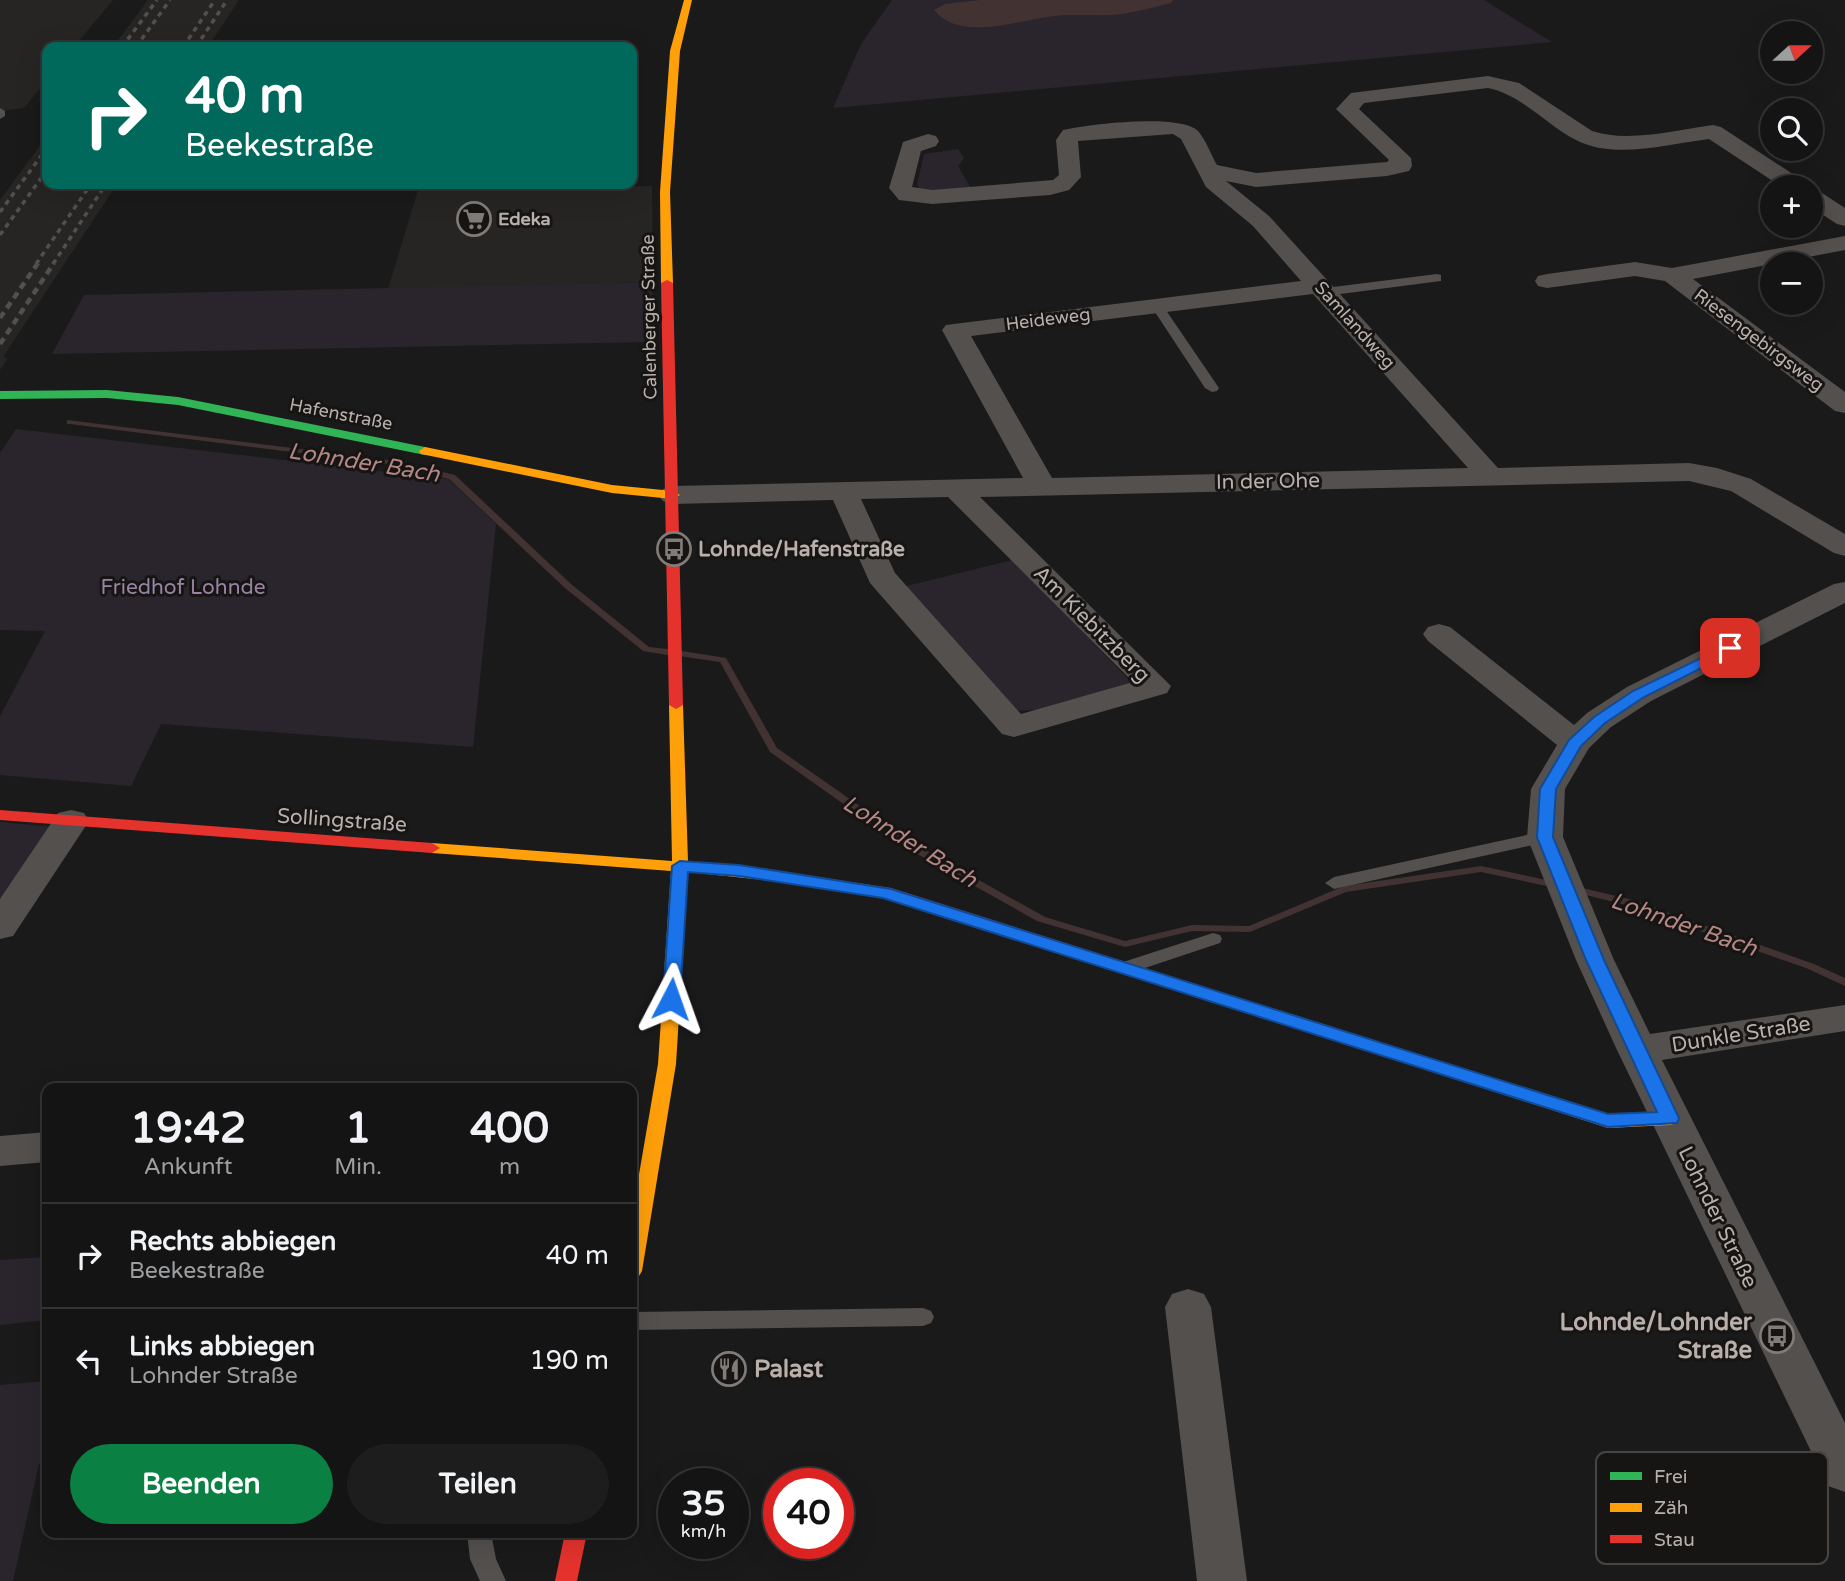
<!DOCTYPE html>
<html lang="de">
<head>
<meta charset="utf-8">
<style>
  :root { --surface:#141414; --page:#1d1d1d; --text:#f1f3f6; --muted:#9d9ea0; --line:#333334; --accent:#0b8043 }
  body { margin:0; font-family:"Varela Round",sans-serif; background:var(--page); color:var(--text); height:100vh; display:flex; flex-direction:column; font-size:26px; white-space:nowrap }
  * { box-sizing:border-box; margin:0 }
  p { font-size:23px; color:var(--muted) }
  .icon { flex:none; width:38px; height:38px; fill:none; stroke:currentColor; stroke-width:2; stroke-linecap:round; stroke-linejoin:round }
  .map { position:relative; flex:1; overflow:hidden }
  .sheet { position:absolute; left:42px; top:1083px; width:595px; height:455px; display:flex; flex-direction:column; background:var(--surface); border-radius:14px; box-shadow:0 7px 28px #0002,0 0 0 2px var(--line) }
  .sheet>* { flex:none }
  .guide { position:absolute; left:42px; top:42px; width:595px; height:147px; border-radius:14px; box-shadow:0 7px 28px #0002,0 0 0 2px var(--line); background:#00695c; color:#fff; overflow:hidden }
  .needle { width:46px; rotate:69deg }
  .controls { position:absolute; left:1760px; top:21px; display:grid; gap:14px }
  .controls a { display:grid; place-items:center; width:63px; height:63px; border-radius:50%; background:var(--surface); box-shadow:0 7px 28px #0002,0 0 0 2px var(--line); font-size:35px }
  .speed { position:absolute; left:658px; top:1468px; display:flex; gap:14px; font-size:35px; font-weight:700; text-align:center }
  .speed>* { display:grid; place-content:center; width:91px; height:91px; border-radius:50%; background:var(--surface); box-shadow:0 7px 28px #0002,0 0 0 2px var(--line); line-height:1 }
  .speed small { font-size:18px; font-weight:400 }
  .speed .limit { border:10px solid #d22; background:#fff; color:#111 }
  .pin { position:absolute; display:grid; place-items:center; width:60px; height:60px; color:#fff; margin:-30px; border-radius:14px; box-shadow:0 4px 10px #0006 }
  .me { position:absolute; width:77px; margin:-38px; rotate:4deg; stroke-linejoin:round; filter:drop-shadow(0 0 5px #0008) }
  .turn { display:flex; align-items:center; gap:24px; height:147px; padding:0 28px; font-size:32px }
  .turn .icon { width:91px; height:91px; stroke-width:2.5 }
  .turn b { display:block; font-size:49px; line-height:60px }
  .eta { display:flex; justify-content:space-evenly; align-items:center; height:119px; text-align:center }
  .eta b { font-size:42px; font-weight:700; line-height:49px }
  .cta { display:flex; gap:14px; margin-top:auto; padding:14px 28px }
  .cta a { flex:1; height:80px; border-radius:42px; background:var(--accent); color:#fff; font-size:28px; font-weight:700; line-height:80px; text-align:center }
  .cta a+a { background:var(--page); color:var(--text) }
  ul { padding:0; list-style:none }
  li { display:flex; align-items:center; gap:21px; height:105px; padding:0 28px; border-top:2px solid var(--line) }
  li div { flex:1 }
  li b { display:block; font-size:26px }
  li em { font-style:normal }
  .map>svg:first-child { display:block }
  .built { fill:#262524 }
  .green { fill:#2a252d }
  .water { fill:#423332 }
  .lines { fill:none; stroke-linecap:round; stroke-linejoin:round }
  .stream { fill:#423332; fill-rule:evenodd }
  .lane { fill:#53504e; fill-rule:evenodd }
  .street { fill:#53504e; fill-rule:evenodd }
  .fast { fill:#30b455; fill-rule:evenodd }
  .slow { fill:#ff9f0a; fill-rule:evenodd }
  .jam { fill:#e5322d; fill-rule:evenodd }
  .rail-far1 { stroke:#52504e; stroke-width:3.5; stroke-dasharray:5 4.5; stroke-linecap:butt }
  .rail { stroke:#52504e; stroke-width:4.5; stroke-dasharray:7 5; stroke-linecap:butt }
  .route { fill:#1a73e8; stroke:#114b97; stroke-width:2 }
  .labels { text-anchor:middle; stroke-width:6; stroke-linejoin:round; paint-order:stroke }
  .far-poi-label { font-size:18px; font-weight:bold; fill:#bab0ab; stroke:#161514; text-anchor:start }
  .far-street-label { font-size:18px; fill:#bab0ab; stroke:#161514 }
  .street-label { font-size:21px; fill:#bab0ab; stroke:#161514 }
  .poi-label { font-size:21px; font-weight:bold; fill:#bab0ab; stroke:#161514; text-anchor:start }
  .park-label { font-size:21px; fill:#9983a5; stroke:#161514 }
  .water-label { font-size:23px; font-style:italic; fill:#b48784; stroke:#161514 }
  .near-poi-label { font-size:24px; font-weight:bold; fill:#bab0ab; stroke:#161514; text-anchor:end }
  .key { fill:#161514; stroke:#474441; stroke-width:2 }
  .key-label { font-size:19px; fill:#bab0ab }
</style>
</head>
<body>
<div class="map">
<svg width="1845" height="1581" viewBox="0 0 1845 1581">
  <rect width="100%" height="100%" fill="#1a1a1a"/>
  <g class="built">
    <path d="M 0,0 L 113,0 L 74,47 L 47,47 L 47,80 L 24,108 L 0,111 Z"/>
    <path d="M 148,0 L 239,0 L 208,47 L 113,47 Z"/>
    <path d="M 47,136 L 47,184 L 117,184 L 3,357 L 8,358 L 0,370 L 0,200 Z"/>
    <path d="M 652,186 L 653,282 L 388,289 L 418,190 Z"/>
  </g>
  <g class="green">
    <path d="M 892,0 L 1484,0 L 1552,42 L 833,108 L 861,44 Z"/>
    <path d="M 958,149 L 964,158 L 958,166 L 972,190 L 936,192 L 920,189 L 917,185 L 924,154 Z"/>
    <path d="M 653,282 L 648,342 L 52,354 L 84,295 Z"/>
    <path d="M 16,429 L 448,479 L 496,524 L 473,747 L 161,724 L 131,786 L 0,775 L 0,716 L 45,631 L 0,630 L 0,453 Z"/>
    <path d="M 1013,560 L 1132,683 L 1039,710 L 1009,711 L 898,588 Z"/>
    <path d="M 0,822 L 55,827 L 0,901 Z"/>
    <path d="M 47,1257 L 47,1320 L 0,1325 L 0,1260 Z"/>
    <path d="M 47,1381 L 47,1463 L 39,1464 L 13,1581 L 0,1581 L 0,1385 Z"/>
  </g>
  <path class="water" d="M 980,0 L 1173,0 L 1171,3 C 1155,7 1139,11 1123,14 C 1098,17 1072,13 1047,17 C 1013,22 959,41 934,10 L 945,4 Z"/>
  <g class="lines">
    <g class="stream">
      <path d="M 67,420 L 396,461 L 455,475 L 571,584 L 649,647 L 668,649 L 672,652 L 668,655 L 643,651 L 565,588 L 449,479 L 396,465 L 70,424 L 67,424 Z"/>
      <path d="M 682,651 L 726,658 L 777,748 L 911,842 L 1045,917 L 1125,941 L 1192,925 L 1249,926 L 1344,886 L 1481,866 L 1556,882 L 1561,885 L 1556,888 L 1481,872 L 1346,892 L 1250,932 L 1192,931 L 1125,947 L 1037,921 L 903,846 L 770,752 L 720,662 L 679,656 L 678,654 Z"/>
      <path d="M 1574,886 L 1633,900 L 1814,964 L 1845,978 L 1845,986 L 1806,968 L 1626,905 L 1570,891 L 1569,889 Z"/>
    </g>
    <g class="lane">
      <path d="M 0,108 L 5,111 L 5,116 L 0,119 Z"/>
      <path d="M 1437,274 L 1441,275 L 1441,281 L 1325,296 L 1319,292 L 1325,288 Z"/>
      <path d="M 1157,302 L 1161,303 L 1219,388 L 1217,391 L 1212,392 L 1205,388 L 1151,306 Z"/>
      <path d="M 1545,831 L 1551,833 L 1554,837 L 1551,841 L 1334,889 L 1325,883 L 1334,877 Z"/>
      <path d="M 1213,933 L 1220,935 L 1222,939 L 1220,943 L 1127,974 L 1120,973 L 1117,968 L 1120,963 Z"/>
      <path d="M 923,1308 L 931,1311 L 934,1317 L 931,1323 L 923,1326 L 632,1330 L 632,1312 Z"/>
      <path d="M 467,1533 L 491,1533 L 496,1559 L 506,1581 L 480,1581 L 470,1559 Z"/>
    </g>
    <g class="street">
      <path d="M 1488,76 L 1519,83 L 1592,131 C 1629,143 1675,130 1713,125 L 1721,127 L 1805,182 L 1808,187 L 1782,187 L 1709,139 C 1668,144 1614,160 1576,140 C 1545,124 1522,95 1488,88 L 1364,103 L 1359,109 L 1411,158 L 1412,166 L 1409,171 L 1387,176 L 1256,187 L 1226,181 L 1269,216 L 1498,468 L 1689,463 L 1717,468 L 1751,479 L 1845,534 L 1845,556 L 1834,553 L 1731,491 L 1689,481 L 980,497 L 1171,686 L 1167,693 L 1014,737 L 1002,734 L 870,583 L 833,500 L 673,504 L 663,501 L 658,495 L 663,489 L 673,486 L 1023,478 L 942,330 L 946,325 L 1301,281 L 1253,226 L 1206,187 L 1181,139 L 1173,134 L 1078,141 L 1081,177 L 1069,190 L 1050,195 L 932,204 L 899,200 L 889,188 L 903,142 L 928,134 L 936,136 L 939,141 L 936,146 L 921,151 L 912,187 L 932,190 L 1053,180 L 1059,175 L 1056,140 L 1063,130 C 1088,124 1181,113 1198,131 C 1206,140 1211,155 1217,165 L 1256,173 L 1387,162 L 1389,160 L 1336,109 L 1351,93 ZM 1313,294 L 1468,468 L 1052,478 L 971,336 ZM 948,497 L 1133,682 L 1021,714 L 895,573 L 861,499 Z"/>
      <path d="M 1811,189 L 1819,191 L 1845,208 L 1845,226 L 1837,224 L 1811,207 Z"/>
      <path d="M 1845,236 L 1845,250 L 1693,279 L 1845,392 L 1845,413 L 1835,411 L 1665,281 L 1635,276 L 1547,288 L 1538,286 L 1535,281 L 1538,276 L 1547,274 L 1635,262 L 1672,268 Z"/>
      <path d="M 1845,582 L 1845,603 L 1651,701 L 1611,727 L 1589,748 L 1565,789 L 1563,837 L 1614,960 L 1650,1034 L 1845,1005 L 1845,1031 L 1662,1060 L 1845,1423 L 1845,1492 L 1828,1486 L 1821,1472 L 1617,1050 L 1576,960 L 1527,837 L 1531,789 L 1557,745 L 1428,641 L 1423,634 L 1428,627 L 1439,624 L 1450,627 L 1574,725 L 1587,713 L 1627,687 L 1834,584 Z"/>
      <path d="M 71,810 L 84,813 L 89,821 L 13,936 L 0,939 L 0,899 L 58,813 Z"/>
      <path d="M 47,1132 L 47,1162 L 0,1166 L 0,1136 Z"/>
      <path d="M 1188,1289 L 1204,1294 L 1211,1307 L 1247,1581 L 1197,1581 L 1165,1307 L 1172,1294 Z"/>
    </g>
    <path class="fast" d="M 107,390 L 178,397 L 425,447 L 431,451 L 425,455 L 178,405 L 107,398 L 0,399 L 0,391 Z"/>
    <g class="slow">
      <path d="M 684,0 L 692,0 L 680,51 L 670,192 L 673,283 L 667,286 L 661,283 L 660,192 L 670,51 Z"/>
      <path d="M 425,447 L 612,485 L 673,491 L 680,495 L 673,499 L 612,493 L 421,454 L 419,451 Z"/>
      <path d="M 676,701 L 683,705 L 688,862 L 791,873 L 799,878 L 791,883 L 688,872 L 676,1064 L 642,1271 L 639,1276 L 632,1279 L 632,1215 L 658,1064 L 671,871 L 432,853 L 424,848 L 432,843 L 672,861 L 669,705 Z"/>
      <path d="M 1275,1009 L 1608,1114 L 1670,1111 L 1677,1113 L 1679,1118 L 1677,1123 L 1670,1125 L 1608,1128 L 1269,1019 L 1266,1015 L 1269,1011 Z"/>
    </g>
    <g class="jam">
      <path d="M 667,280 L 673,283 L 683,705 L 676,709 L 669,705 L 661,283 Z"/>
      <path d="M 0,810 L 432,843 L 440,848 L 432,853 L 0,820 Z"/>
      <path d="M 791,873 L 891,888 L 1281,1011 L 1284,1015 L 1281,1019 L 1269,1019 L 883,897 L 785,882 L 783,878 L 785,874 Z"/>
      <path d="M 565,1533 L 587,1533 L 577,1581 L 555,1581 Z"/>
    </g>
    <g class="rail-far1">
      <path d="M 122,47 L 157,0"/>
      <path d="M 136,47 L 170,0"/>
      <path d="M 183,47 L 215,0"/>
      <path d="M 196,47 L 227,0"/>
      <path d="M 0,212 L 47,148"/>
      <path d="M 0,235 L 47,170"/>
      <path d="M 36,264 L 91,184"/>
      <path d="M 53,264 L 106,184"/>
    </g>
    <g class="rail">
      <path d="M 0,318 L 38,263"/>
      <path d="M 0,344 L 54,263"/>
    </g>
  </g>
  <path class="route" d="M 1730,644 L 1735,645 L 1738,648 L 1735,651 L 1644,697 L 1605,723 L 1581,746 L 1556,789 L 1553,837 L 1604,960 L 1679,1118 L 1677,1123 L 1608,1127 L 883,898 L 739,876 L 688,872 L 680,999 L 671,1005 L 663,999 L 672,866 L 680,861 L 739,865 L 891,889 L 1608,1114 L 1657,1112 L 1586,960 L 1537,837 L 1540,789 L 1569,740 L 1594,717 L 1633,691 Z"/>
  <defs>
    <g id="supermarket-ring" transform="scale(1.75)"><circle r="9.5" fill="#161514" stroke="#827c78" stroke-width="1.5"/><path d="M-6-5.5h2.5l.6 2H6L4.5 2H-2.5L-4.4-4H-6ZM-1.5 3.2a1.3 1.3 0 1 0 .1 0ZM3 3.2a1.3 1.3 0 1 0 .1 0Z" fill="#827c78"/></g>
    <g id="bus-ring" transform="scale(1.75)"><circle r="9.5" fill="#161514" stroke="#827c78" stroke-width="1.5"/><path d="M-5-6H5V4H4V6H2V4H-2V6H-4V4H-5ZM-3.5-4V0h7V-4ZM-3.5 1.2v1.5H-2V1.2ZM2 1.2v1.5H3.5V1.2Z" fill="#827c78"/></g>
    <g id="restaurant-ring" transform="scale(1.75)"><circle r="9.5" fill="#161514" stroke="#827c78" stroke-width="1.5"/><path d="M-5-6h1v4h1v-4h1v4h1v-4h1v5L-1.5 .5V6h-2V.5L-5-1ZM5-6V6H3V1.5H1.5Q1.5-4 5-6Z" fill="#827c78"/></g>
  </defs>
  <g fill-rule="evenodd">
    <use href="#supermarket-ring" x="474" y="219"/>
    <use href="#bus-ring" x="674" y="549"/>
    <use href="#bus-ring" x="1777" y="1336"/>
    <use href="#restaurant-ring" x="729" y="1369"/>
  </g>
  <g class="labels">
    <g class="far-poi-label">
      <text x="498" y="225">Edeka</text>
    </g>
    <g class="far-street-label">
      <text transform="translate(649 317) rotate(-91)" y="6">Calenberger Straße</text>
      <text transform="translate(1048 319) rotate(-7)" y="6">Heideweg</text>
      <text transform="translate(1355 325) rotate(48)" y="6">Samlandweg</text>
      <text transform="translate(1759 340) rotate(37)" y="6">Riesengebirgsweg</text>
      <text transform="translate(341 414) rotate(11)" y="6">Hafenstraße</text>
    </g>
    <g class="street-label">
      <text transform="translate(1268 481) rotate(-1)" y="7">In der Ohe</text>
      <text transform="translate(1092 624) rotate(45)" y="7">Am Kiebitzberg</text>
      <text transform="translate(342 820) rotate(4)" y="7">Sollingstraße</text>
      <text transform="translate(1741 1034) rotate(-9)" y="7">Dunkle Straße</text>
      <text transform="translate(1718 1217) rotate(64)" y="7">Lohnder Straße</text>
    </g>
    <g class="poi-label">
      <text x="698" y="556">Lohnde/Hafenstraße</text>
    </g>
    <g class="park-label">
      <text x="183" y="594">Friedhof Lohnde</text>
    </g>
    <g class="water-label">
      <text transform="translate(364 462) rotate(9)" y="8">Lohnder Bach</text>
      <text transform="translate(910 841) rotate(32)" y="8">Lohnder Bach</text>
      <text transform="translate(1684 924) rotate(19)" y="8">Lohnder Bach</text>
    </g>
    <g class="near-poi-label">
      <text x="1752" y="1330">Lohnde/Lohnder<tspan x="1752" dy="28">Straße</tspan></text>
      <text x="754" y="1377" text-anchor="start">Palast</text>
    </g>
  </g>
  <rect x="1596" y="1452" width="232" height="112" rx="10" class="key"/>
  <rect x="1610" y="1472" width="32" height="8" fill="#30b455"/>
  <rect x="1610" y="1503" width="32" height="9" fill="#ff9f0a"/>
  <rect x="1610" y="1535" width="32" height="8" fill="#e5322d"/>
  <g class="key-label">
    <text x="1654" y="1483">Frei</text>
    <text x="1654" y="1514">Zäh</text>
    <text x="1654" y="1546">Stau</text>
  </g>
</svg>
<div class="controls">
<a><svg class="needle" viewBox="-14 -14 28 28"><path d="M0-13l5 13h-10z" fill="#e53935"/><path d="M0 13l5-13h-10z" fill="#9d9ea0"/></svg></a>
<a><svg class="icon" aria-label="search" viewBox="0 0 24 24"><circle cx="10" cy="10" r="6"/><path d="M15 15l6 6"/></svg></a>
<a>+</a>
<a>−</a>
</div>
<div class="speed"><div>35<small>km/h</small></div><div class="limit">40</div></div>
<div class="pin" style="left:1730px;top:648px;background:#d93025"><svg class="icon" aria-label="arrive" viewBox="0 0 24 24"><path d="M6 21V4h12l-3 4 3 4H6"/></svg></div>
<svg class="me" style="left:671px;top:999px" viewBox="-20 -20 40 40"><path d="M0-17L14 15 0 8-14 15z" fill="#1a73e8" stroke="#fff" stroke-width="4"/></svg>
<div class="guide">
<div class="turn"><svg class="icon" aria-label="right" viewBox="0 0 24 24"><path d="M7 20v-9h11M14 6l5 5-5 5"/></svg><div><b>40 m</b>Beekestraße</div></div>
</div>
<section class="sheet">
<div class="eta">
<div><b>19:42</b><p>Ankunft</p></div>
<div><b>1</b><p>Min.</p></div>
<div><b>400</b><p>m</p></div>
</div>
<ul>
<li><svg class="icon" aria-label="right" viewBox="0 0 24 24"><path d="M7 20v-9h11M14 6l5 5-5 5"/></svg><div><b>Rechts abbiegen</b><p>Beekestraße</p></div><em>40 m</em></li>
<li><svg class="icon" aria-label="left" viewBox="0 0 24 24"><path d="M17 20v-9H6M10 6l-5 5 5 5"/></svg><div><b>Links abbiegen</b><p>Lohnder Straße</p></div><em>190 m</em></li>
</ul>
<div class="cta"><a>Beenden</a><a>Teilen</a></div>
</section>
</div>
</body>
</html>
